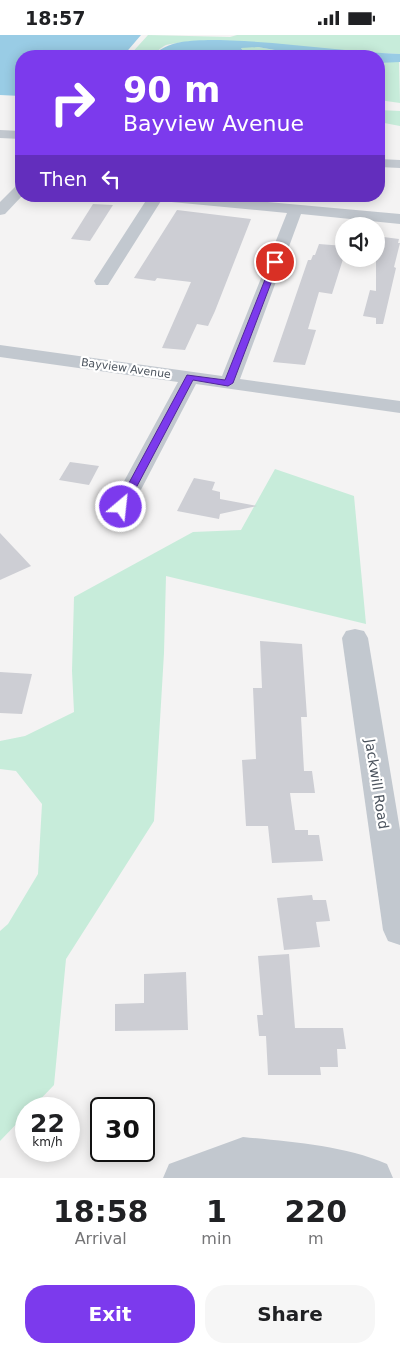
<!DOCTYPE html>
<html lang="en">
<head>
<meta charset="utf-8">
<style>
  :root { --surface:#fff; --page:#f6f6f6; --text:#202124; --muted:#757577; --accent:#7c3aed }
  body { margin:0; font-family:"DejaVu Sans",sans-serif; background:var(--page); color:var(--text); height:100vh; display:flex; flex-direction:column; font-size:19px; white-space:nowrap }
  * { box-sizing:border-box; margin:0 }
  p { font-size:16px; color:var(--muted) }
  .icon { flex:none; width:28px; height:28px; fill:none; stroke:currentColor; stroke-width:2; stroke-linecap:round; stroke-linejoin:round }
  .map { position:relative; height:1143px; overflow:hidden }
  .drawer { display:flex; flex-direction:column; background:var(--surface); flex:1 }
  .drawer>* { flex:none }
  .top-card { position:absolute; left:15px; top:15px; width:370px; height:152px; border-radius:20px; box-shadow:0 2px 12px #0003; background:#7c3aed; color:#fff; overflow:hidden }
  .tools { position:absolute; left:335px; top:182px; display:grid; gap:10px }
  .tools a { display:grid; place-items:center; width:50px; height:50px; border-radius:50%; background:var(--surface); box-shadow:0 2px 12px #0003; font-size:25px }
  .speed { position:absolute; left:15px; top:1062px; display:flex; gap:10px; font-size:25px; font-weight:700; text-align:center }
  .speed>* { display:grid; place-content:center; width:65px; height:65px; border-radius:50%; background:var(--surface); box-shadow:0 2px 12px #0003; line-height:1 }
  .speed small { font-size:12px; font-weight:400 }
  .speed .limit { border:2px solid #111; border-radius:8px; background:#fff; color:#111 }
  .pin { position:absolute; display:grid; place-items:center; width:42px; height:42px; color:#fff; margin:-21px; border:2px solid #fff; border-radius:50%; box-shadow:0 1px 5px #0007 }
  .me { position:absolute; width:55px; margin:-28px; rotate:28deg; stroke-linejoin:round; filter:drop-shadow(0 0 4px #0008) }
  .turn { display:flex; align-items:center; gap:18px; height:105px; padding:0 25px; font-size:22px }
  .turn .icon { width:65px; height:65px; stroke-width:2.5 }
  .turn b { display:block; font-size:35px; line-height:42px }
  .then { display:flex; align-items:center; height:48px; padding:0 25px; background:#0003; gap:10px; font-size:19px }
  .eta { display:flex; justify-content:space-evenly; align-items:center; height:85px; text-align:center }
  .eta b { font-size:30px; font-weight:700; line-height:35px }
  .button { display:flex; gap:10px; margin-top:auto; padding:10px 25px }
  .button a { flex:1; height:58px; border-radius:20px; background:var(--accent); color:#fff; font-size:20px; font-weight:700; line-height:58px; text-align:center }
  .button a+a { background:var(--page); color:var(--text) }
  .status { display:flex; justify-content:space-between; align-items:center; height:35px; padding:0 25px; background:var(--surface); direction:ltr }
  .status svg { height:14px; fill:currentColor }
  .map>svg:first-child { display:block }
  .green { fill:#c7ecda }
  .water { fill:#99cce5 }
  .building { fill:#cdced4 }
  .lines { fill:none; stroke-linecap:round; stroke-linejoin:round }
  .minor { fill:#c2c8cf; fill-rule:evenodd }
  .route { fill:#7c3aed; stroke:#51269a }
  .labels { text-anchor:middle; stroke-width:4.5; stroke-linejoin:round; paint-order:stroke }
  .far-street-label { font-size:11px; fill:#4c545e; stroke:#fff }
  .street-label { font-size:14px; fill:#4c545e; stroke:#fff }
</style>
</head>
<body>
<div class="status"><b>18:57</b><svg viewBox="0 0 49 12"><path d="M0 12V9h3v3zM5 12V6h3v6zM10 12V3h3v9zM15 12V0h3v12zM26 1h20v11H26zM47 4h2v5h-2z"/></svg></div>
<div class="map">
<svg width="400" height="1143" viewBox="0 0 400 1143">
  <rect width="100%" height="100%" fill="#f4f3f3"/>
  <g class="green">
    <path d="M 148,0 L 230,2 L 237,0 L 400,0 L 400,19 C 377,18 354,17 331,15 C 287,11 207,0 166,10 C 161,12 156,18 151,21 L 152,15 L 146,21 L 129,21 Z"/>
    <path d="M 244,12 L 258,12 L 308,21 L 247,21 L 241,13 Z"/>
    <path d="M 399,26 L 400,68 L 379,65 L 379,28 Z"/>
    <path d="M 379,75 L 400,76 L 400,91 L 379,87 Z"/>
    <path d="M 275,434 L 354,461 L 366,589 L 166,541 L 164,618 L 154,786 L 66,924 L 54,1050 L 31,1074 L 26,1074 L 26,1079 L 0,1106 L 0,896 L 8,889 L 38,839 L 42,769 L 16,736 L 0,734 L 0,706 L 25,701 L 74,677 L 72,636 L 74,562 L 193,497 L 241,495 Z"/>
  </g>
  <g class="water">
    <path d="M 0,0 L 141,0 L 123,21 L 21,21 L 21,61 L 0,60 Z"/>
    <path d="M 208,5 C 272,5 336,16 400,19 L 400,27 L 379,28 L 379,21 L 308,21 L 258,12 L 241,13 L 247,21 L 237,21 L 231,18 L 210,21 L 151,21 C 171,6 184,6 208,5 Z"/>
  </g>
  <g class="building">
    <path d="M 93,169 L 113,170 L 90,206 L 71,204 Z"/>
    <path d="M 177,175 L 251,184 L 215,276 L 208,291 L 197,289 L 185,315 L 162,313 L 191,247 L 157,243 L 155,246 L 134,243 Z"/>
    <path d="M 376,201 L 399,204 L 398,208 L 400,208 L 394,232 L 396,233 L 383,289 L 376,289 L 376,283 L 363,281 L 370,255 L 376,256 Z"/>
    <path d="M 319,209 L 344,211 L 344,221 L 332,259 L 319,257 L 308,294 L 316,295 L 305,330 L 273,327 L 308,225 L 311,225 L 313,220 L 315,220 Z"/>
    <path d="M 70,427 L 99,431 L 89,450 L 59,445 Z"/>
    <path d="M 194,443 L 215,447 L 212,455 L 220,457 L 220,464 L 257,471 L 220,479 L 219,484 L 177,476 Z"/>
    <path d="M 0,498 L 31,531 L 0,545 Z"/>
    <path d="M 260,606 L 302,609 L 307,682 L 301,682 L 304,736 L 312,736 L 315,758 L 290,758 L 295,795 L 308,795 L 308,800 L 319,800 L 323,826 L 272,828 L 268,791 L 246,791 L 242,725 L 256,724 L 253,653 L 262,653 Z"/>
    <path d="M 0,637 L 32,639 L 22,679 L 0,678 Z"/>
    <path d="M 312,860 L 313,865 L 326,865 L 330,886 L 316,887 L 320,912 L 284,915 L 277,863 Z"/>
    <path d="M 289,919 L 295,993 L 343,993 L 346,1014 L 337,1014 L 338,1032 L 320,1032 L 321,1040 L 268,1040 L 266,1001 L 259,1001 L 257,980 L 263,980 L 258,921 Z"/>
    <path d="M 186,937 L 188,995 L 115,996 L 115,969 L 144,968 L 144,939 Z"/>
  </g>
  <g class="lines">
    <g class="minor">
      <path d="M 0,95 L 21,96 L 21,104 L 0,103 Z"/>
      <path d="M 379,124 L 400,125 L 400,133 L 379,132 Z"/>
      <path d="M 21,150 L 22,161 L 5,179 L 0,180 L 0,167 L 16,151 Z"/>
      <path d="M 145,161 L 202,161 L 400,179 L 400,189 L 301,179 L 240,344 L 400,366 L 400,378 L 196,349 L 132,472 L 129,477 L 121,479 L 113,477 L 110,472 L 178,347 L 0,322 L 0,310 L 222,341 L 287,178 L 161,166 L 108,250 L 96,250 L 94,246 L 147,164 Z"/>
      <path d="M 355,594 L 364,596 L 368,603 L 400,795 L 400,910 L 388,906 L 383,895 L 342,603 L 346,596 Z"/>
      <path d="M 243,1102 C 291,1107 342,1110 387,1129 L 393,1143 L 163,1143 L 169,1129 Z"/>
    </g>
  </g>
  <path class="route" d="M 275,224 L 279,227 L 233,348 L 228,351 L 193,345 L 126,472 L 121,475 L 118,474 L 116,472 L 187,340 L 225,345 L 272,227 Z"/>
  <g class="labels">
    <g class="far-street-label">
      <text transform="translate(126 333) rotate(8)" y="4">Bayview Avenue</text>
    </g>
    <g class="street-label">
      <text transform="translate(377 749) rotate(81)" y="5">Jackwill Road</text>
    </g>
  </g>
</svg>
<div class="tools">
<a><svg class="icon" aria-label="sound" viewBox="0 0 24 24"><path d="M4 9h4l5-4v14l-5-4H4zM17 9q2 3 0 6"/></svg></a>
</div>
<div class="speed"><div>22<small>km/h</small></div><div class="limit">30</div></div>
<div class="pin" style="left:275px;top:227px;background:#d93025"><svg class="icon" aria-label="arrive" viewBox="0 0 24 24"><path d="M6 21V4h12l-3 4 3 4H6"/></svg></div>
<svg class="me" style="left:121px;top:472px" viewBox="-20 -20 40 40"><circle r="17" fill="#7c3aed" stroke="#fff" stroke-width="3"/><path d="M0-11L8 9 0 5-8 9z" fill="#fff"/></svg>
<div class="top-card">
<div class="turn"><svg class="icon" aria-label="right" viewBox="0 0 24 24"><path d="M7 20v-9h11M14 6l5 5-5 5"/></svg><div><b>90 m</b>Bayview Avenue</div></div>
<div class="then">Then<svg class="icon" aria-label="left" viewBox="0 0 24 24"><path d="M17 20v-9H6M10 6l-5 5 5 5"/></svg></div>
</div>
</div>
<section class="drawer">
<div class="eta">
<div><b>18:58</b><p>Arrival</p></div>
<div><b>1</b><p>min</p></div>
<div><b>220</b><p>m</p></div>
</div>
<div class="button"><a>Exit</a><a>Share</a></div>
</section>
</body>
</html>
